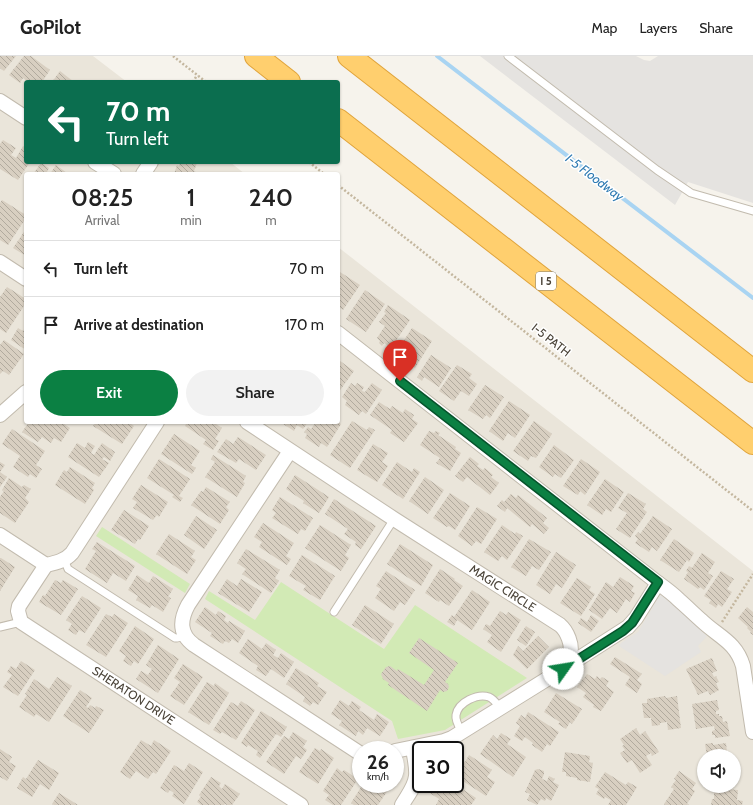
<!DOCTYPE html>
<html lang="en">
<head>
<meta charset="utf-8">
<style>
  :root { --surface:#fff; --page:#f2f2f2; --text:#222; --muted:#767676; --line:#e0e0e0; --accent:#0b8043 }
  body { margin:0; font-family:Cabin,sans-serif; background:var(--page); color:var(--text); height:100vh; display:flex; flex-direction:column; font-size:15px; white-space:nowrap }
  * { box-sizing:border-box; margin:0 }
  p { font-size:13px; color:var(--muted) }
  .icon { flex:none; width:22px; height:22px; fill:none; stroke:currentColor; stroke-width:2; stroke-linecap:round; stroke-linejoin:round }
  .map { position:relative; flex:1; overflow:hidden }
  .panel { position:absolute; left:24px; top:116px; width:316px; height:252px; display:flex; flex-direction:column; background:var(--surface); border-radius:4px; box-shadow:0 1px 3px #0004 }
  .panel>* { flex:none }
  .guide { position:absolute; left:24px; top:24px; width:316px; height:84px; border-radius:4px; box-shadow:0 1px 3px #0004; background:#0b6e4f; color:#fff; overflow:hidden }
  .controls { position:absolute; left:697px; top:693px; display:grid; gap:8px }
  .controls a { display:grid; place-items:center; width:44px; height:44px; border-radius:50%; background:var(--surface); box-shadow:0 1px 3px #0004; font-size:20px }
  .speed { position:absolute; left:352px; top:685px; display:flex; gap:8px; font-size:20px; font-weight:700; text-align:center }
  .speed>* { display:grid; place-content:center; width:52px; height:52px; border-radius:50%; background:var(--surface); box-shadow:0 1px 3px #0004; line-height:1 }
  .speed small { font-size:10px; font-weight:400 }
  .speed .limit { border:2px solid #111; border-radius:6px; background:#fff; color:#111 }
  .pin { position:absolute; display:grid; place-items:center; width:34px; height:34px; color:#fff; margin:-41px -17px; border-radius:50% 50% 50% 0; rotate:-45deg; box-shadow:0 0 4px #0007 }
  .pin .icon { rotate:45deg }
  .me { position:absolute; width:44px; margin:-22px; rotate:58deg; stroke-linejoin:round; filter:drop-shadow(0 0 3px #0008) }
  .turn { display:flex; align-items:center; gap:14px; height:84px; padding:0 16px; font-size:18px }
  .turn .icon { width:52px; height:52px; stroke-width:2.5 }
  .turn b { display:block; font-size:28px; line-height:34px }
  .eta { display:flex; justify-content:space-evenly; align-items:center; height:68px; text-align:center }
  .eta b { font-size:24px; font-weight:600; line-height:28px }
  .cta { display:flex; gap:8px; margin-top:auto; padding:8px 16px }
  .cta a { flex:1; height:46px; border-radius:24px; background:var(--accent); color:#fff; font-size:16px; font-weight:600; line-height:46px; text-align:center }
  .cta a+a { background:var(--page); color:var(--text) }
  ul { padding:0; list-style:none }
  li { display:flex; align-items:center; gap:12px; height:56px; padding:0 16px; border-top:1px solid var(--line) }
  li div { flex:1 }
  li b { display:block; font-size:15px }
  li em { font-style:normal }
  header { display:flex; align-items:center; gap:24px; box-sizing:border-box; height:56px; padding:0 20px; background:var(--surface); border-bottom:1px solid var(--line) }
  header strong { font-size:19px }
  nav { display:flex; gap:22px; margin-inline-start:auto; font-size:14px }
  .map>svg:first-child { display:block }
  .residential { fill:#eae5da; fill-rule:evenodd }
  .grass { fill:#d2eab5 }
  .parking { fill:#e5e3e0 }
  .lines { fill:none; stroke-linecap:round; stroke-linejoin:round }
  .stream { stroke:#a9d4f2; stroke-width:4 }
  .building { fill:url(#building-back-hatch) }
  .service-casing { stroke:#c2bbae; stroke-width:9 }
  .minor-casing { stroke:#c2bbae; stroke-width:16 }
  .motorway-casing { stroke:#e0a43c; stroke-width:24 }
  .path { stroke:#c4b79f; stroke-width:2.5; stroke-dasharray:2 2; stroke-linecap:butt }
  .service { stroke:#fff; stroke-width:7 }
  .minor { stroke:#fff; stroke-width:14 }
  .motorway { stroke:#ffcf6e; stroke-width:22 }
  .route-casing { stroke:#07532c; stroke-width:10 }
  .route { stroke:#0b8043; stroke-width:7 }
  .labels { text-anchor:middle; stroke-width:3; stroke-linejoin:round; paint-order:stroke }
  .shield { fill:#fff; stroke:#817c74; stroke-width:1 }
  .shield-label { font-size:11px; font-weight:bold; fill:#4b4439 }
  .street-label { font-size:12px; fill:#4b4439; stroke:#fff }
  .water-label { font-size:13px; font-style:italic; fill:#2e7ab2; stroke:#fff }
</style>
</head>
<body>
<header>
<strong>GoPilot</strong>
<nav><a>Map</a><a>Layers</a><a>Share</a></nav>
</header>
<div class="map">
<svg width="753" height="749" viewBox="0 0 753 749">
  <defs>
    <pattern id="building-back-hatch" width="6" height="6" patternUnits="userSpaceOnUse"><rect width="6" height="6" fill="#d8cfc1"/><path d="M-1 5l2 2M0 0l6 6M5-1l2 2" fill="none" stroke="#b1aa9e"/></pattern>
  </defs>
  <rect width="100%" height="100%" fill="#f6f3ec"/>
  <path class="residential" d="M 0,0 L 93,0 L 127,26 L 26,26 L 26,106 L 230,106 L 245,118 L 26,118 L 26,366 L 338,366 L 338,191 L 753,515 L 753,749 L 0,749 ZM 361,694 L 395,694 L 395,728 L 361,728 ZM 421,694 L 455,694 L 455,728 L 421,728 ZM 704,700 L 734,700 L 734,730 L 704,730 Z"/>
  <g class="grass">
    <path d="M 102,471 L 190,528 L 185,537 L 96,480 Z"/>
    <path d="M 281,526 L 384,593 L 415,549 L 527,622 L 445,674 L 398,683 L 392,665 L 205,543 L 209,535 L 255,564 Z"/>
  </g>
  <g class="parking">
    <path d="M 480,0 L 636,0 L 644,4 L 650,5 L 658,0 L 753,0 L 753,147 L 688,126 L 675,149 Z"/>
    <path d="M 660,539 L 666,541 L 707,580 L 698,590 L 701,596 L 665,620 L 619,590 L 621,587 L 638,576 Z"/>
  </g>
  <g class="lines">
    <path class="stream" d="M 437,0 L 753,242"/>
  </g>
  <g class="building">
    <path d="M 0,0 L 16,0 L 4,15 L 0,12 Z"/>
    <path d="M 24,0 L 31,0 L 50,14 L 42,26 L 28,26 L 23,22 L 20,27 L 9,19 Z"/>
    <path d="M 60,15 L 74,26 L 52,26 Z"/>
    <path d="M 3,84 L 16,92 L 11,99 L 16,102 L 23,90 L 26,92 L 26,106 L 30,106 L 18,124 L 0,113 L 0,88 Z"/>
    <path d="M 180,106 L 194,106 L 197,107 L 194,115 L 200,118 L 174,118 L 177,109 L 179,110 Z"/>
    <path d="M 41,107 L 49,112 L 47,116 L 50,118 L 33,118 Z"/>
    <path d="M 56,109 L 67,117 L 67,118 L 50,118 Z"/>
    <path d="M 2,144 L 26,159 L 26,162 L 8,189 L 0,184 L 0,147 Z"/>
    <path d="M 26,173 L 26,200 L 13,192 Z"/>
    <path d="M 340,216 L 360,229 L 343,254 L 339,251 L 338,253 L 338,219 Z"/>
    <path d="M 7,231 L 26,243 L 26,247 L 6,277 L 0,273 L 0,241 Z"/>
    <path d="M 365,234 L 385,248 L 366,276 L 346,263 Z"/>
    <path d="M 388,249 L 410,264 L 391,292 L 384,287 L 382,290 L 379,287 L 380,285 L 377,282 L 385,270 L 379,266 L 386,257 L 384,256 Z"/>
    <path d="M 26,270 L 26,294 L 11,284 L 18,272 L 23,275 Z"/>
    <path d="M 412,272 L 432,285 L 415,312 L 395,298 Z"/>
    <path d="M 4,284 L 24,298 L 9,319 L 3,315 L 0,318 L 0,289 Z"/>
    <path d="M 431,299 L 451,312 L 439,331 L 424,321 L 422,325 L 417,321 Z"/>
    <path d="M 340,305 L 354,315 L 338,337 L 338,307 Z"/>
    <path d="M 457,309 L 472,318 L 469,322 L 477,328 L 469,340 L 461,335 L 454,345 L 439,335 Z"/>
    <path d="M 351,327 L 355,330 L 357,327 L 364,331 L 362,335 L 365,336 L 372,327 L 382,334 L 366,358 L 362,355 L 359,359 L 345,349 L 347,345 L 342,341 Z"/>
    <path d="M 485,329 L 504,341 L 490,362 L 486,359 L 483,363 L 468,354 Z"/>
    <path d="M 509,345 L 530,359 L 515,382 L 508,377 L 503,385 L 489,375 Z"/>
    <path d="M 379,346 L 390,353 L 392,350 L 403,357 L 405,353 L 414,359 L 412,363 L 418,367 L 404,386 L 390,377 L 392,374 L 370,359 Z"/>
    <path d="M 352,365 L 367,374 L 369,371 L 375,374 L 350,412 L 330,399 Z"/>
    <path d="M 534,365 L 552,378 L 536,402 L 531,400 L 528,405 L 513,395 Z"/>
    <path d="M 29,366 L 61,366 L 70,372 L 61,386 L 54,382 L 51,387 L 42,381 L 38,386 L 22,376 Z"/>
    <path d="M 96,366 L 128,366 L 134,370 L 122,388 L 93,370 Z"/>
    <path d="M 183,366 L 213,366 L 222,372 L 215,383 L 219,385 L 213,394 L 203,388 L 206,384 L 185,370 L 186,368 Z"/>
    <path d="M 280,366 L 308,366 L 303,373 L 297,369 L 294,375 Z"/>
    <path d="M 316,366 L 338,366 L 341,368 L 327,391 L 321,387 L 319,391 L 305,382 L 307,378 L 304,376 L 308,371 L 311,373 Z"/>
    <path d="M 12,373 L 45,395 L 36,409 L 42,413 L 36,422 L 30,418 L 28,421 L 13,411 L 20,400 L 2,388 Z"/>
    <path d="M 429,375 L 434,377 L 436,375 L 440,377 L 438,379 L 456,391 L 455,393 L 461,397 L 450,415 L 436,407 L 440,402 L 420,389 Z"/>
    <path d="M 174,378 L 200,395 L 191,409 L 196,412 L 192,418 L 161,398 Z"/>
    <path d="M 238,381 L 266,399 L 256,414 L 239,403 L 236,407 L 217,396 L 226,383 L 233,388 Z"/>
    <path d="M 88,386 L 95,390 L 91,397 L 94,399 L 102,387 L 115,396 L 110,405 L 104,401 L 102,403 L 109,407 L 99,421 L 68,401 L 77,387 L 85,392 Z"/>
    <path d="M 373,388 L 388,397 L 382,406 L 388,410 L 377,426 L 357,414 Z"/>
    <path d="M 554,389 L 574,404 L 561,422 L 555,418 L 553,421 L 539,411 Z"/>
    <path d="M 213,399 L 246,420 L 243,426 L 245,427 L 237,441 L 205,421 L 215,406 L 211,403 Z"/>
    <path d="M 470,401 L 479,408 L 477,410 L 483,414 L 485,412 L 493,419 L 491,421 L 499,427 L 490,439 L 467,421 L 463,426 L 455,420 Z"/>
    <path d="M 159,403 L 190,423 L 179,440 L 183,442 L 180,446 L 172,441 L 174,439 L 147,422 Z"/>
    <path d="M 581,403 L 600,416 L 585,439 L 580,435 L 578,439 L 563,430 Z"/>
    <path d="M 0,406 L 5,409 L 0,416 L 7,421 L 0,431 Z"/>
    <path d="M 397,406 L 412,416 L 414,412 L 420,416 L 403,443 L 382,429 Z"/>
    <path d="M 70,411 L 95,427 L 92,432 L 94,434 L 85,448 L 55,429 L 64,414 L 67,416 Z"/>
    <path d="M 295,419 L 329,441 L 319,457 L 303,447 L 304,445 L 286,433 Z"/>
    <path d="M 425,421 L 444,434 L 428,458 L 409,445 Z"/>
    <path d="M 9,422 L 22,431 L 24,429 L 31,433 L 25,442 L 29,446 L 15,467 L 0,457 L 0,441 L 4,435 L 2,434 Z"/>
    <path d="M 605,423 L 624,436 L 611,456 L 606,453 L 602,459 L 587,449 Z"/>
    <path d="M 141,429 L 168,446 L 159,461 L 157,459 L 153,464 L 133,452 L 137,446 L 132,443 Z"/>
    <path d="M 206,431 L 230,446 L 226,451 L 229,454 L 220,468 L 191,449 L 201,435 L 203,436 Z"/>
    <path d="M 450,437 L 470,450 L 455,474 L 449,470 L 447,471 L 433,462 Z"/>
    <path d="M 628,437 L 646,448 L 643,453 L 647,456 L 630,482 L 616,473 L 627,457 L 618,452 Z"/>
    <path d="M 511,438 L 516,442 L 518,439 L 547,462 L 543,467 L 549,472 L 544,478 L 532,468 L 530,471 L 507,452 L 505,456 L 497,450 L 502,444 L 504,446 Z"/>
    <path d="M 280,441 L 313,462 L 305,475 L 301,473 L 298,478 L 272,462 L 276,457 L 272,454 Z"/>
    <path d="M 334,443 L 376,470 L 361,493 L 355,489 L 356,486 L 344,478 L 348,473 L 325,458 Z"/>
    <path d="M 477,451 L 497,463 L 481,488 L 476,485 L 472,490 L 458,480 Z"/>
    <path d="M 124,454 L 149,470 L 140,484 L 138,483 L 135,488 L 111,474 Z"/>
    <path d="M 196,460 L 217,474 L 204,493 L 184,479 Z"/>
    <path d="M 653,460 L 672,473 L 657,495 L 652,491 L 649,496 L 635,487 L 638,483 L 635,480 L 638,476 L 640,478 Z"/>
    <path d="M 263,467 L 294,487 L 286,500 L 291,503 L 287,509 L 259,491 L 262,486 L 254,481 Z"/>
    <path d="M 320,469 L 351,489 L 345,499 L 349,502 L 341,515 L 305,492 Z"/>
    <path d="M 502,469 L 515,478 L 516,476 L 523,480 L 507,504 L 502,500 L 498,505 L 484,496 Z"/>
    <path d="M 169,478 L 195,495 L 191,501 L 196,504 L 187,518 L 156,498 Z"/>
    <path d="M 529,483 L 551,496 L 539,514 L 532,510 L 526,520 L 511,511 Z"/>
    <path d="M 674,483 L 694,497 L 689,506 L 687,504 L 679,516 L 660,504 Z"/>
    <path d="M 97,486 L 135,510 L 126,525 L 113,517 L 107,527 L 85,513 L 96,495 L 92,493 Z"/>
    <path d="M 400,488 L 433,509 L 421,530 L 387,508 Z"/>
    <path d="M 246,493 L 280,514 L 275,522 L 279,525 L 271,537 L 242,518 L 246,513 L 237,507 Z"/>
    <path d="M 556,496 L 576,509 L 562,532 L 556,528 L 550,538 L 536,529 Z"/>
    <path d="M 702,497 L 715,506 L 708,517 L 713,520 L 704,534 L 700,531 L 698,533 L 684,523 L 688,516 L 686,515 L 689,510 L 692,512 Z"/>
    <path d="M 302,499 L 335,520 L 320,544 L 303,534 L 306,530 L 289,520 Z"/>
    <path d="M 0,502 L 1,502 L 15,511 L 0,535 Z"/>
    <path d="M 440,513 L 455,523 L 454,524 L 463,530 L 449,550 L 440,544 L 439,546 L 425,537 Z"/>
    <path d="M 386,515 L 415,534 L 405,549 L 400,546 L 394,555 L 375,542 L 381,533 L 376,530 Z"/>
    <path d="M 721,515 L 734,523 L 727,533 L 732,536 L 722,551 L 718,548 L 716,552 L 709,547 L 711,544 L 704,540 Z"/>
    <path d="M 137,519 L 149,527 L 153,520 L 173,533 L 168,541 L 171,542 L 163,556 L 152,549 L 150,552 L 136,544 L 138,540 L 128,534 Z"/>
    <path d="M 620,521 L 634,530 L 631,535 L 635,537 L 630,546 L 626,543 L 617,557 L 610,552 L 602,563 L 589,554 L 606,526 L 613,531 Z"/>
    <path d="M 577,522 L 591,531 L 589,534 L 595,538 L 581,560 L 560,547 Z"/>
    <path d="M 227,523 L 237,530 L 241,523 L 262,536 L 249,556 L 218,537 Z"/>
    <path d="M 55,524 L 61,527 L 63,524 L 78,533 L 61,559 L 39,546 L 43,539 L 45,540 Z"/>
    <path d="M 472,534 L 490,546 L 472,574 L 457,564 L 454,570 L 447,566 L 452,559 L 454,561 Z"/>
    <path d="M 82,540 L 101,552 L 85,577 L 79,574 L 76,579 L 68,574 L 72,568 L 66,564 Z"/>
    <path d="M 365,549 L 394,568 L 381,588 L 352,569 Z"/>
    <path d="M 205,551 L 216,559 L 218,555 L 226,560 L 224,564 L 228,567 L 229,565 L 245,575 L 238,587 L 232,583 L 229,587 L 225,585 L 223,588 L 210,580 L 212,577 L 195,566 Z"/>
    <path d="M 747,551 L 753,556 L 753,579 L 750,577 L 751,576 L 747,572 L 748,571 L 738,562 Z"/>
    <path d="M 500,555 L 506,559 L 508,556 L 521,564 L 501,596 L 487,586 L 492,579 L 483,573 L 486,568 L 490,570 Z"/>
    <path d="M 106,558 L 112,561 L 114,558 L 128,567 L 106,601 L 86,589 Z"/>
    <path d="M 591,559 L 599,565 L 591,576 L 578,567 L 581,562 L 587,566 Z"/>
    <path d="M 135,570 L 154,583 L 138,608 L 134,605 L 131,610 L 123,605 L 126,600 L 119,595 Z"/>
    <path d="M 526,570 L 535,576 L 526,590 L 517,584 Z"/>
    <path d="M 538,580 L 549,591 L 527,613 L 513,599 L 518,590 L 523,595 Z"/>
    <path d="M 419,582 L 458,607 L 445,626 L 448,628 L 449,631 L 447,635 L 443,636 L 440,634 L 427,655 L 388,629 L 389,627 L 383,623 L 381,618 L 386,611 L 390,610 L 397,615 L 398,613 L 424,629 L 434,614 L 409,597 Z"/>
    <path d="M 248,583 L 262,593 L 266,587 L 276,594 L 273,599 L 278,602 L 281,597 L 294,606 L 284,622 L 271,613 L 266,620 L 256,614 L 258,610 L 239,597 Z"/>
    <path d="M 158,589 L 179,603 L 158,637 L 136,623 L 141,615 L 148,619 L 152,613 L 146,609 Z"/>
    <path d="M 615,601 L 642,618 L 637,624 L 642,628 L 637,637 L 625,629 L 630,621 L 610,608 Z"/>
    <path d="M 712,602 L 717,615 L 712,617 L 714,621 L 716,620 L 719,626 L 716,627 L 719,634 L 710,639 L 708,635 L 698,639 L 686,613 Z"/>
    <path d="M 21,605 L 35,614 L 18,640 L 3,631 L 12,619 L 7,616 L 11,610 L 16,613 Z"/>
    <path d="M 183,608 L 203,621 L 184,649 L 170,640 L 180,626 L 174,622 Z"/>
    <path d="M 296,612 L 319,627 L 317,630 L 327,636 L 318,649 L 313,646 L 310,650 L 303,645 L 305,641 L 286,628 Z"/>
    <path d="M 587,618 L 595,623 L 597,620 L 600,623 L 602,621 L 609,625 L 606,630 L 614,636 L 601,655 L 593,651 L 594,649 L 583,641 L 586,637 L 577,631 Z"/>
    <path d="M 57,621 L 72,630 L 49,666 L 36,658 L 34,661 L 19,651 L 27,639 L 25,638 L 34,623 L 49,633 Z"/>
    <path d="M 207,626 L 214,630 L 215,627 L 229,637 L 209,669 L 188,656 Z"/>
    <path d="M 80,634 L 92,642 L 86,651 L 88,652 L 90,649 L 95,652 L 96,650 L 104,654 L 89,677 L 63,660 Z"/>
    <path d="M 556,637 L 582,653 L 572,668 L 570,666 L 566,673 L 558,668 L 560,666 L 544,656 Z"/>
    <path d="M 665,640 L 666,642 L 677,640 L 681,672 L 668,674 L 667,666 L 660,667 L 660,669 L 652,670 L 651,662 L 644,662 L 642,647 L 647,647 L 647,643 Z"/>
    <path d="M 340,644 L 349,650 L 352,645 L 361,651 L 359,654 L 374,664 L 377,658 L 389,666 L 380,680 L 367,672 L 363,679 L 358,675 L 356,680 L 339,669 L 342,665 L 331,658 Z"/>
    <path d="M 717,644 L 719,654 L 716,655 L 716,658 L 719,658 L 719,660 L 722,660 L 723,666 L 727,665 L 730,680 L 715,682 L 715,679 L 712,679 L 712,675 L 715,674 L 714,670 L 696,673 L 692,648 Z"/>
    <path d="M 241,645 L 255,654 L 236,684 L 222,676 L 220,678 L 213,674 L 231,646 L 238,650 Z"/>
    <path d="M 261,655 L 287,671 L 281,681 L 276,678 L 260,702 L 256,699 L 258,695 L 248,689 L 247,691 L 241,687 Z"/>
    <path d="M 528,656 L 559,676 L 550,690 L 547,688 L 542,696 L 532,689 L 533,687 L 525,681 L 522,685 L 514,680 L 520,670 L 516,667 L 521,659 L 525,662 Z"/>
    <path d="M 636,672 L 640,679 L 645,675 L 659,696 L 652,700 L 651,697 L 646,700 L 652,709 L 640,717 L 632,704 L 627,707 L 620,697 L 625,694 L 622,690 L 624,689 L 620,683 Z"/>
    <path d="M 293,676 L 307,685 L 303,691 L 307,694 L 301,703 L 296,700 L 284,718 L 266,706 L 284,680 L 289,683 Z"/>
    <path d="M 501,677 L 511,683 L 507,688 L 526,701 L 513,721 L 480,698 L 493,679 L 497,683 Z"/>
    <path d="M 141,684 L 151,690 L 154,684 L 171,695 L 156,718 L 153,716 L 148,723 L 136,715 L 130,723 L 120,716 Z"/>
    <path d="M 713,687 L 713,689 L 726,687 L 727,696 L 729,695 L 730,700 L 707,700 L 705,688 Z"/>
    <path d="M 315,692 L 320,695 L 321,693 L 334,702 L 318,728 L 299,716 Z"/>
    <path d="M 0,693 L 12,701 L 9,706 L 16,710 L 7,725 L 0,721 Z"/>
    <path d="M 565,696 L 590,700 L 589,706 L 593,707 L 590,726 L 577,724 L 577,722 L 566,720 L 566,716 L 562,716 Z"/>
    <path d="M 469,699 L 492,714 L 487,721 L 495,726 L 486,740 L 455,720 L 455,713 L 461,704 L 465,706 Z"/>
    <path d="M 38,704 L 59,717 L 49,734 L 40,728 L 32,741 L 17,732 L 23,721 L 26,723 Z"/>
    <path d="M 189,707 L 203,716 L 184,748 L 172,740 L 174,737 L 170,734 L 168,737 L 160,732 L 174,709 L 184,715 Z"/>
    <path d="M 337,712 L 342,716 L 344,714 L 358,723 L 341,749 L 333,749 L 325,744 L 329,739 L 323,735 Z"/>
    <path d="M 538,713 L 544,715 L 544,718 L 542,723 L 547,725 L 549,720 L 555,723 L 553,726 L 559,729 L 551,745 L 546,742 L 545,745 L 541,743 L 537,749 L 527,744 L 530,738 L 525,736 L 535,714 Z"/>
    <path d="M 679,715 L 696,727 L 692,733 L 695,735 L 687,748 L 689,749 L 665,749 L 664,748 L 674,733 L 671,731 L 676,724 L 674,723 Z"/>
    <path d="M 605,716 L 626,729 L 628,726 L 637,731 L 626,749 L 608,749 L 611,744 L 605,741 L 604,743 L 596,738 L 599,733 L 595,731 Z"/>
    <path d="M 211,721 L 221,727 L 219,730 L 222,733 L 225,728 L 240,738 L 232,749 L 227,749 L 225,748 L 224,749 L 201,749 L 197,746 L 201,740 L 199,739 Z"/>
    <path d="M 363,728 L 386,728 L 390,731 L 378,749 L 354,749 L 351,747 Z"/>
    <path d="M 441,728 L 455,728 L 476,742 L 471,749 L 436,749 L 439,743 L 430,737 L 435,729 L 439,731 Z"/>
    <path d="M 714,732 L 738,734 L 737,744 L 743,745 L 742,749 L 711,749 L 712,743 L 714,743 Z"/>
    <path d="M 59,737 L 78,749 L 54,749 L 52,748 Z"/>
  </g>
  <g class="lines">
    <g class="service-casing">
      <g id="service">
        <path d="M 508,0 L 657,114 L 691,137 L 753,155"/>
        <path d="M 64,503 L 68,513 L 175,582 L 177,582 L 185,580"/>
        <path d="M 334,556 L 394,463"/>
        <path d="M 0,571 L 21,566"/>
        <path d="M 462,676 C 459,671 455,665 456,659 C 458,646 478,637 489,641 C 494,643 497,648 500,652"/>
      </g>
    </g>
    <g class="minor-casing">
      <g id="minor">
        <path d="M 0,45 L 26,62"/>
        <path d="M 95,106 L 114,118"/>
        <path d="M 143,118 L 151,106"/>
        <path d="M 0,206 L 26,223"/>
        <path d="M 338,277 L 658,527 L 636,562 L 628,571 L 564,612"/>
        <path d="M 0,359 L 26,336"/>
        <path id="s1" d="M 247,366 L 394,463 L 560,569 C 567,575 573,589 570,598 C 569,604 566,608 563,613 L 452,682 L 444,685 L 395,695"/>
        <path d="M 290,395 L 188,549 C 180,564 179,578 194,589 L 361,698"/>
        <path d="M 0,479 L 46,509 C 55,507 65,505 72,497 L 157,366"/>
        <path id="s2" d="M 46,509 L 19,550 L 18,555 L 21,566 L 301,749"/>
        <path d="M 658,527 C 665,532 673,538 679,544 C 687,551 694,558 702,565 C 719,581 736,586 743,610 L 753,676"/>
        <path d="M 402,749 C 407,740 415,731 416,720 C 417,711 414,701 413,692"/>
      </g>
    </g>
    <g class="motorway-casing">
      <g id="motorway">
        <path d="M 256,0 L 289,26"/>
        <path d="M 349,0 L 753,315"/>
        <path d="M 338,64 L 753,387"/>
      </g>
    </g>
    <g class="path">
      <path d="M 173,0 L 206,26"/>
      <path d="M 193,26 L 197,19"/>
      <path d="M 309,106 L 324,118"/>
      <path d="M 338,129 L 753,455"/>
      <path d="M 722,566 L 753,518"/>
    </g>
    <use href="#service" class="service"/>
    <use href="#minor" class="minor"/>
    <use href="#motorway" class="motorway"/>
  </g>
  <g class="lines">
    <g class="route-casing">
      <path id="route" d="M 400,325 L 658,526 L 632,567 L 623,575 L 563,613"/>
    </g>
    <use href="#route" class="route"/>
  </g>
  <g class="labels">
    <rect class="shield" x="536" y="216" width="20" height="18" rx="3"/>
    <g class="shield-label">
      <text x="546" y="229">I 5</text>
    </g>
    <g class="street-label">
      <text transform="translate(551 284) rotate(38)" y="4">I-5 PATH</text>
      <text dy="4" stroke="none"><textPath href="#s1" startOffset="305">MAGIC CIRCLE</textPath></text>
      <text dy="4" stroke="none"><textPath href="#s2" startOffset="200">SHERATON DRIVE</textPath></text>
    </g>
    <g class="water-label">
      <text transform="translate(595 121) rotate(37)" y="5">I-5 Floodway</text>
    </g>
  </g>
</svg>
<div class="controls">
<a><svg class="icon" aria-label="sound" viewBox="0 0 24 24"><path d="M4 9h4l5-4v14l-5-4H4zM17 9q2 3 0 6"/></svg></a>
</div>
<div class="speed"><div>26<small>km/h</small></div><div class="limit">30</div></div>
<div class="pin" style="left:400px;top:325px;background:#d93025"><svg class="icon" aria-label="arrive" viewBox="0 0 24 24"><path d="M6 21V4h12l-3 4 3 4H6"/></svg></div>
<svg class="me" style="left:563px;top:613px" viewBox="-20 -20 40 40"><circle r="19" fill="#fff"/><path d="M0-13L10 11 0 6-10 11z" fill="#0b8043"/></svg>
<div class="guide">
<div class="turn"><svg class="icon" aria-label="left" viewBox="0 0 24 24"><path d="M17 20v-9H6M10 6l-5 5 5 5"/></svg><div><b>70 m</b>Turn left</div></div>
</div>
<section class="panel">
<div class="eta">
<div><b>08:25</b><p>Arrival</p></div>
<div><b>1</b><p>min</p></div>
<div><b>240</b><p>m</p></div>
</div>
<ul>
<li><svg class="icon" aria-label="left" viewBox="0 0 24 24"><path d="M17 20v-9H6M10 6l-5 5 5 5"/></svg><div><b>Turn left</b></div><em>70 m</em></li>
<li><svg class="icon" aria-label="arrive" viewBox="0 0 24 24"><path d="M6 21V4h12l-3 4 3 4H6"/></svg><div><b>Arrive at destination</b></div><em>170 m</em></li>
</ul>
<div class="cta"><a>Exit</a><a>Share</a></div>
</section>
</div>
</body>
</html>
